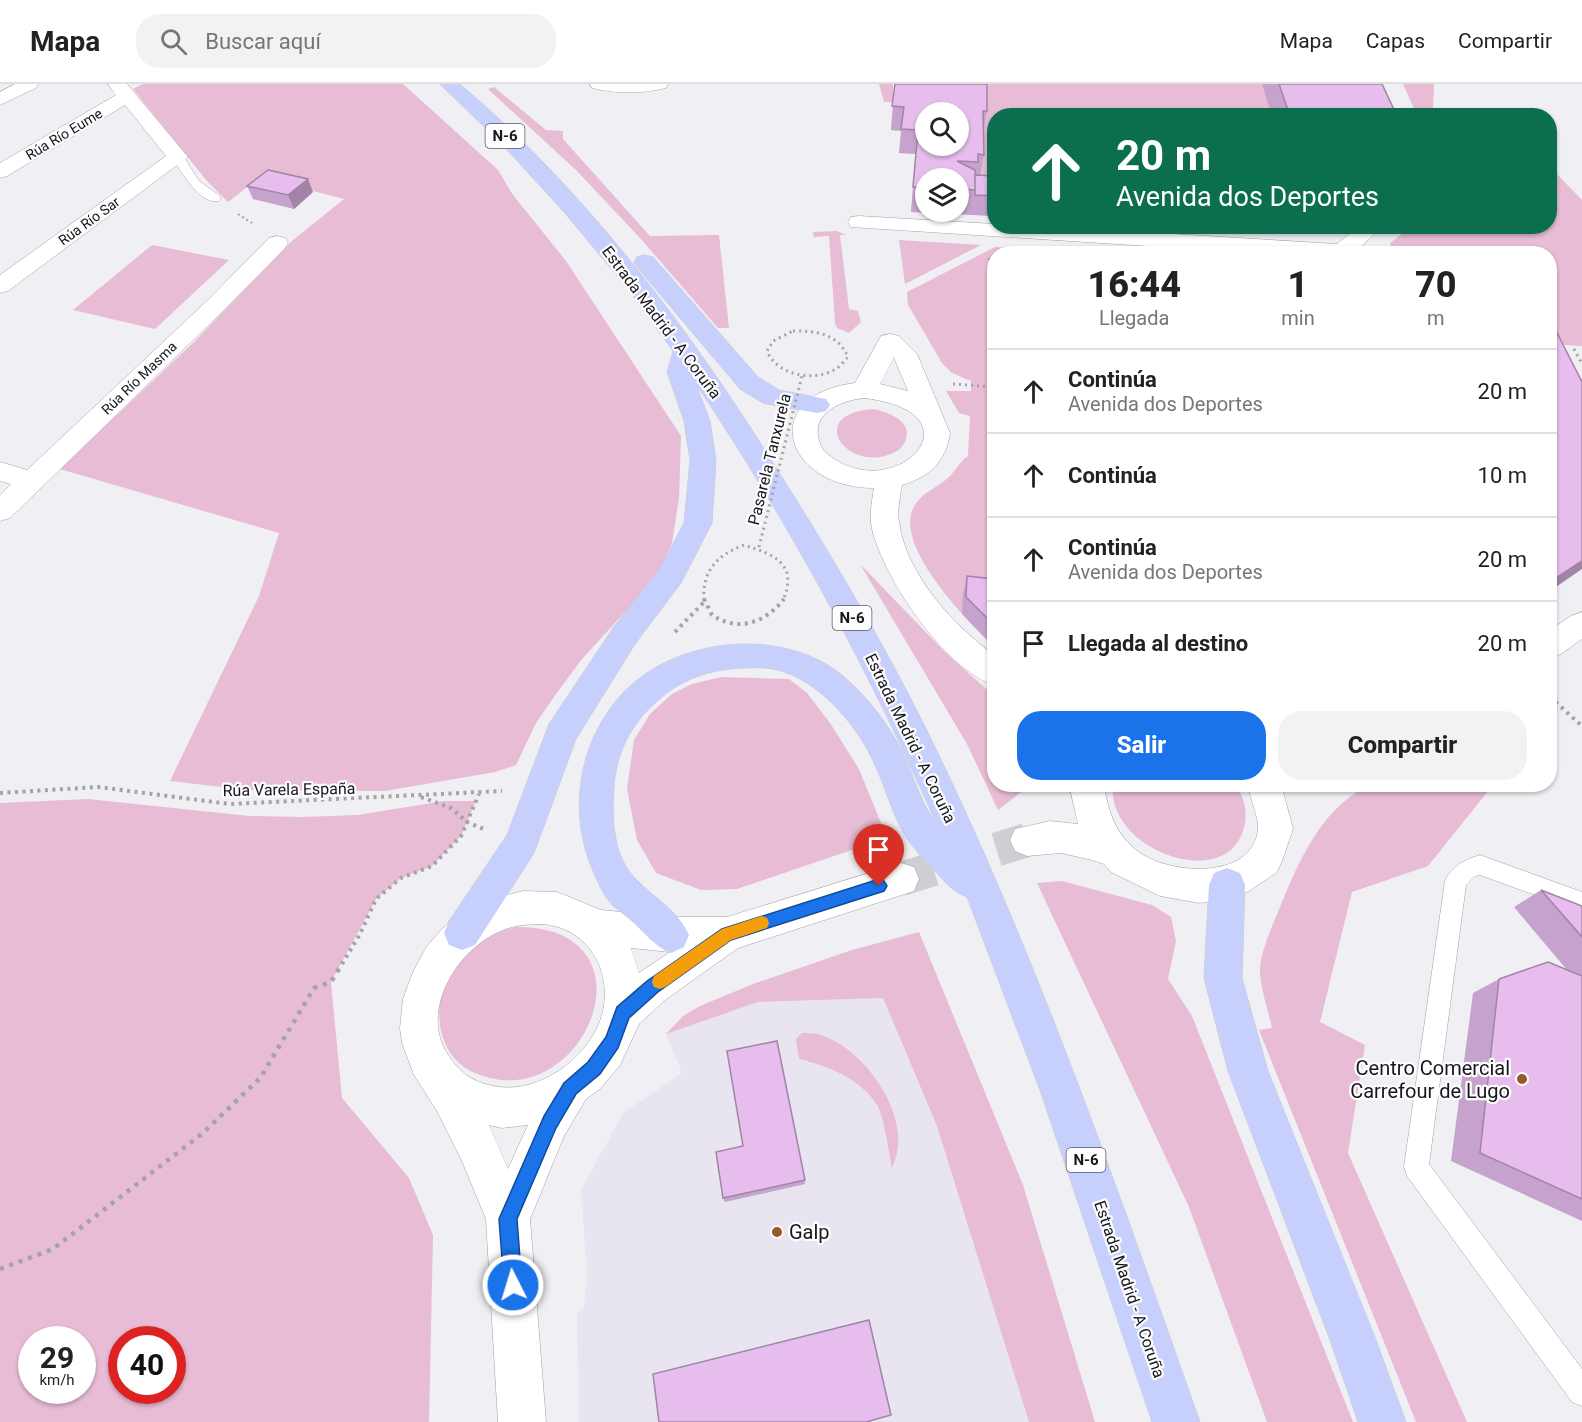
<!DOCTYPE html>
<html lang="es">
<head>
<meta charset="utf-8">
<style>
  :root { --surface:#fff; --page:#f2f2f2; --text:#222; --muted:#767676; --line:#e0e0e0; --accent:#1a73e8 }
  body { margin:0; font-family:Roboto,sans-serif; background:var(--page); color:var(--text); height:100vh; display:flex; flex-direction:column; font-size:22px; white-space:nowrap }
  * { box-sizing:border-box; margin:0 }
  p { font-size:20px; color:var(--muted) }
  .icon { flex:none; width:33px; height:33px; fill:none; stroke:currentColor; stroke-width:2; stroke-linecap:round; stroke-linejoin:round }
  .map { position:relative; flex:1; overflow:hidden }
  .drawer { position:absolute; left:987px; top:162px; width:570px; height:546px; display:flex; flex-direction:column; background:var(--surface); border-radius:24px; box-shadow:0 2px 4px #0004 }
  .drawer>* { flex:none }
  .hud { position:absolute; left:987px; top:24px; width:570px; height:126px; border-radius:24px; box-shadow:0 2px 4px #0004; background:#0b6e4f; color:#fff; overflow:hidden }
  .controls { position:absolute; left:915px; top:18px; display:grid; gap:12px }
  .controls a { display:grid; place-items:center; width:54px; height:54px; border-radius:50%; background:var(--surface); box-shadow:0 2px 4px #0004; font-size:30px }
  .speed { position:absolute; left:18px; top:1242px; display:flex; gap:12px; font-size:30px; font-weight:700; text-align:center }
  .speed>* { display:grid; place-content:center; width:78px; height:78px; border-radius:50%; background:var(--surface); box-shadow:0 2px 4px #0004; line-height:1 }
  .speed small { font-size:15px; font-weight:400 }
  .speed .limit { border:9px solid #d22; background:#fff; color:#111 }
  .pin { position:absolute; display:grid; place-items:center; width:51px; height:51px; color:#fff; margin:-62px -26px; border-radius:50% 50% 50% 0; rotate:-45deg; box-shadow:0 0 6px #0007 }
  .pin .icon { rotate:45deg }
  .me { position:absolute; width:66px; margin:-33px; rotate:355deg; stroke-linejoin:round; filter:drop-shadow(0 0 4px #0008) }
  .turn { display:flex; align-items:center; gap:21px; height:126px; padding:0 30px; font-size:27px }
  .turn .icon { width:78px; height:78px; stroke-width:2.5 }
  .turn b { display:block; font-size:42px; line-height:51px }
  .eta { display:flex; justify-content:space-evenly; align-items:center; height:102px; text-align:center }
  .eta b { font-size:36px; font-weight:800; line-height:42px }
  .button { display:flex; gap:12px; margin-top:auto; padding:12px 30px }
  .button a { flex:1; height:69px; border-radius:24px; background:var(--accent); color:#fff; font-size:24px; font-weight:800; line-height:69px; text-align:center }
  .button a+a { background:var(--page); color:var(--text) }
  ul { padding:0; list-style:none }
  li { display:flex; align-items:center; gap:18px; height:84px; padding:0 30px; border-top:2px solid var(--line) }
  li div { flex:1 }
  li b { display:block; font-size:22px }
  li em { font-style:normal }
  header { display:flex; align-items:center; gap:36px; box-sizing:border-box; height:84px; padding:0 30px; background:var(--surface); border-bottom:2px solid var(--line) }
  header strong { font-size:28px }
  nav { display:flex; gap:33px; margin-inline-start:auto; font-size:21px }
  .search { width:420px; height:54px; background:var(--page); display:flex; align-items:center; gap:15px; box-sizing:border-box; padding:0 21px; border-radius:24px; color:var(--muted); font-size:22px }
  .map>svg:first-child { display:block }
  .built { fill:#e8e5f1 }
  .green { fill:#e7bcd4; fill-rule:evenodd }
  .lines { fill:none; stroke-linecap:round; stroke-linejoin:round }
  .tertiary-tunnel { stroke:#cfced2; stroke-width:34; stroke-dasharray:34 16; stroke-linecap:butt }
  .service-casing { stroke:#a2a1a5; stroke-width:1 }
  .minor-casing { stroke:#a2a1a5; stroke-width:1 }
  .tertiary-casing { stroke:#a2a1a5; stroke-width:1 }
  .trunk-casing { stroke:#ccc; stroke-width:1 }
  .path-far3 { stroke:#a4a3a6; stroke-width:2; stroke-dasharray:2 3; stroke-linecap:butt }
  .path-far2 { stroke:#a4a3a6; stroke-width:3; stroke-dasharray:2 4; stroke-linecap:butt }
  .path-far1 { stroke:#a4a3a6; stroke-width:4; stroke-dasharray:3 4.5; stroke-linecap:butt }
  .path { stroke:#a4a3a6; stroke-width:4.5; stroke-dasharray:4 6; stroke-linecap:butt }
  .service { fill:#fff; fill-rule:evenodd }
  .minor { fill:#fff; fill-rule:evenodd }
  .tertiary { fill:#fff; fill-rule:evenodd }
  .trunk { fill:#c7cffc; fill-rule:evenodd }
  .path-bridge { stroke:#a4a3a6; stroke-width:3; stroke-dasharray:2 4; stroke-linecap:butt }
  .wall { fill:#c6a3cc; fill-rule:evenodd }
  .shaded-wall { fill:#a184a6 }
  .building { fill:#e6bded; stroke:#a184a6; stroke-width:1.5; fill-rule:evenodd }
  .route { fill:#1a73e8; stroke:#114b97; stroke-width:1.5 }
  .slow { fill:#f59e0b }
  .poi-dot { fill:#9b5729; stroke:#fdfcfe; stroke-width:2 }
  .labels { text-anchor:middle; stroke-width:4.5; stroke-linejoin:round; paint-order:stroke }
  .far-street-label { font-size:14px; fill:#171618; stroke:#fdfcfe }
  .shield { fill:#fdfcfe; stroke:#5c5b5d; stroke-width:1.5 }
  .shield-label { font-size:15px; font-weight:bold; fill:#171618 }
  .street-label { font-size:16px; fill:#171618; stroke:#fdfcfe }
  .near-poi-label { font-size:20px; fill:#171618; stroke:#fdfcfe; text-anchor:end }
</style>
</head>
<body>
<header>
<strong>Mapa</strong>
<div class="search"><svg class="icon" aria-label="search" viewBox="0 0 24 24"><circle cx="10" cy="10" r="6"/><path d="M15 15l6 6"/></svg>Buscar aquí</div>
<nav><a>Mapa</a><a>Capas</a><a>Compartir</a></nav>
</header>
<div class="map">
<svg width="1582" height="1338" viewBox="0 0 1582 1338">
  <rect width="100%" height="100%" fill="#f0eff3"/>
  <path class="built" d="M 883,914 L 937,1042 L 1029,1338 L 579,1338 L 577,1230 L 584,1222 L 587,1191 L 581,1106 L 623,1029 L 682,989 L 666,950 L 758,918 Z"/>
  <g class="green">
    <path d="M 143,0 L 403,0 L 498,86 L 513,111 L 566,177 L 681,352 L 679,414 L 672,459 L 662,482 L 647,504 L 582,575 L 556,610 L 536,639 L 516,681 L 495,688 L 385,707 L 248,706 L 170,697 L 259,512 L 279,449 L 60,385 L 194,258 L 292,157 L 344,115 L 260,93 L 228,118 L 207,97 L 133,5 Z"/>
    <path d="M 879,0 L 893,0 L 893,17 L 895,0 L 1360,0 L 1374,31 L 994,32 L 994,132 L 911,128 L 916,70 L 899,69 L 902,47 L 891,46 L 893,18 L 884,18 ZM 926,28 L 958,28 L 958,62 L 926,62 ZM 926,94 L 958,94 L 958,128 L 926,128 Z"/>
    <path d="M 1403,0 L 1434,0 L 1433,25 L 1446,31 L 1417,31 Z"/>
    <path d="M 494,3 L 546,46 L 563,47 L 563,55 L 650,152 L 719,151 L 729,244 L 718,244 L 641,155 L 576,86 L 488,5 Z"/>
    <path d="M 1550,83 L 1582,116 L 1582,262 L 1550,260 L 1550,170 L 1394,169 L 1390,159 L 1411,143 L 1550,142 Z"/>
    <path d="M 837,147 L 846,151 L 840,151 L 849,225 L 858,227 L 861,238 L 849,249 L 837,244 L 835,239 L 829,152 L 814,153 L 813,148 Z"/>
    <path d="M 899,156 L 981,161 L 905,200 Z"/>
    <path d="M 152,161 L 229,176 L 155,245 L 73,226 Z"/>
    <path d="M 995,163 L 1120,169 L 994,170 L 994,563 C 969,538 890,460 915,421 C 923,407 940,403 950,392 C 957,385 960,377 968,372 L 970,332 L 959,329 L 946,307 L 971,307 L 971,297 L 952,289 L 942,279 L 908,221 L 907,208 Z"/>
    <path d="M 873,325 C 887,328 912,336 906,355 C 904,361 900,366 895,368 C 849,392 803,330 873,325 Z"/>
    <path d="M 860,480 L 945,568 L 994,612 L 994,700 L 1030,701 L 998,726 L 967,660 Z"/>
    <path d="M 721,593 L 789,595 L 807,609 L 830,639 L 859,685 L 887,754 L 737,805 L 701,806 L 656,789 L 637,756 L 627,705 L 634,656 L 650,630 L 672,610 L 692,600 Z"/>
    <path d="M 1114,700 L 1235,701 C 1244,712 1247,726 1245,739 C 1234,800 1149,777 1124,739 C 1117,729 1110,714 1114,700 Z"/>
    <path d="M 1368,701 L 1493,701 L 1428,782 L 1352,808 L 1320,938 L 1365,961 L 1348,1069 L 1467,1338 L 1416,1338 L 1259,946 L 1272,944 C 1268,925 1260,904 1260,885 C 1261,867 1271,845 1278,828 C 1298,779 1319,727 1368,701 Z"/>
    <path d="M 88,715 L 249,732 L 302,733 L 358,731 L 444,717 L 476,717 L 461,752 L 432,782 L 401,794 L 376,815 L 331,898 L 342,1014 L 409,1094 L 433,1151 L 429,1338 L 0,1338 L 0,719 ZM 32,1256 L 82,1256 L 82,1306 L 32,1306 ZM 122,1256 L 172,1256 L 172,1306 L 122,1306 Z"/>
    <path d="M 1062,797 L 1152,821 L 1171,833 L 1176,857 L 1168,895 L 1192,932 L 1353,1338 L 1267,1338 L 1189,1123 L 1037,799 Z"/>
    <path d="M 516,843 C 663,842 584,1036 475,989 C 439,974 432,929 446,896 C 451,885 466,870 475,861 C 486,851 502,847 516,843 Z"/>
    <path d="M 919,848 L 1023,1101 L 1095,1338 L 1029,1338 L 937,1042 L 883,914 L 758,918 L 666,950 L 683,932 L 700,922 L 753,900 L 852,866 Z"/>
    <path d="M 802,949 C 808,949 815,949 821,951 C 867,966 916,1037 892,1084 C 889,1069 884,1032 877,1021 C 860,994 828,982 799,975 L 796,955 Z"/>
  </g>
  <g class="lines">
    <path class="tertiary-tunnel" d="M 901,795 L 1027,756"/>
    <g class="service-casing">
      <g id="service">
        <path d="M 178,69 L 182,70 L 199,97 L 219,111 L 221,114 L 219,117 C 199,121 181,87 172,73 Z"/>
        <path d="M 1480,771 L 1582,808 L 1582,828 L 1480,791 L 1475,792 L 1466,801 L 1429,1080 L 1582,1285 L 1582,1322 L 1572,1318 L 1407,1092 L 1404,1083 L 1445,797 C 1452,782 1464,776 1480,771 Z"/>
      </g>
    </g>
    <g class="minor-casing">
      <g id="minor">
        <path d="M 15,0 L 38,0 L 36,4 L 0,21 L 0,8 Z"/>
        <path d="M 108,0 L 127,0 L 188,73 L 8,207 L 0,209 L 0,191 L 166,72 L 125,21 L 7,92 L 0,94 L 0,79 L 116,11 Z"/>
        <path d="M 590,0 L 668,0 L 666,4 C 641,10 617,10 592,4 Z"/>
        <path d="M 859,132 L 994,140 L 994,142 L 1043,142 L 1337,160 L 1359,142 L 1383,142 L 1353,170 L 1273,170 L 851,143 L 848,138 L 851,133 Z"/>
        <path d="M 277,152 L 285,154 L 288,159 L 285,164 L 225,225 L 10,434 L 0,437 L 0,411 L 11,400 L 0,397 L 0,378 L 27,386 L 209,215 L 269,154 Z"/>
        <path d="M 890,250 L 899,252 L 917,270 L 950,349 C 946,378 929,393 902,401 C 900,413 897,425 899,438 C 906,490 953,541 994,571 L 994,601 C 944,584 884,495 872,445 C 869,431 872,417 874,404 C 783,404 757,311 855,299 L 881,252 ZM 894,273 L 894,274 L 908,307 L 880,300 ZM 864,314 C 990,329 889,429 823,366 C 805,333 836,317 864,314 Z"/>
      </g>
    </g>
    <g class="tertiary-casing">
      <g id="tertiary">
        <path d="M 1582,528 L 1582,555 L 1561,570 L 1550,573 L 1550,546 L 1571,532 Z"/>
        <path d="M 1069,700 L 1103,700 C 1110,728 1112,745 1135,765 C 1164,791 1253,798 1258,745 C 1259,735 1250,712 1247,700 L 1281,700 L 1293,745 L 1282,777 L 1277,788 L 1249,807 L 1237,812 L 1200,819 L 1160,812 L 1111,788 L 1104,780 L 1092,776 L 1061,769 L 1027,772 L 1015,767 L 1010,756 L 1015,745 L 1050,737 L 1078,740 Z"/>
        <path d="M 901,779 L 914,783 L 919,795 L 914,807 L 738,864 L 665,916 L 639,940 L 620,981 L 600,1005 L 586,1015 L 564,1052 L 530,1135 L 546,1338 L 498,1338 L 486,1135 L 462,1077 L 437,1027 L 414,991 L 402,959 L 400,944 L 403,915 L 413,888 L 427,862 L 445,842 L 465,828 L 499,813 L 523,807 L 557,808 L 601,826 L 671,833 L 727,833 ZM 543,840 C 591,844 616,893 600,937 C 586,975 540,1008 500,1003 C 478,1000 464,993 451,975 C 416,931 456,864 503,846 C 515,841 530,840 543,840 ZM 631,864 L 670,868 L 639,889 ZM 489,1041 L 502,1044 L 528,1041 L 508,1085 Z"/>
      </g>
    </g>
    <g class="trunk-casing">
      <g id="trunk">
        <path d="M 440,0 L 460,0 C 586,107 688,243 775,382 C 837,480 897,581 946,686 C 1046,897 1122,1118 1200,1338 L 1152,1338 L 1041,1009 L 967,813 C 953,808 946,799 936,788 C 924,776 913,764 904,750 C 891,727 885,702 874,679 C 858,643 824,603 787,589 C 775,584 760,583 747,584 C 717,584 685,593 662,613 C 634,636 617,664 614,702 C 612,733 612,773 637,796 C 655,815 678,826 689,851 L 684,863 L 671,869 C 653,862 644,847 629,835 C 622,829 614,824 609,817 C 602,809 598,798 594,789 C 567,730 578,659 621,611 C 674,553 781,542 842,591 C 870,615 892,644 907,678 C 916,699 922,720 936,739 C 869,586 789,439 696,300 L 710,337 L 716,376 L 712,439 L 681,499 L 635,560 L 576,655 L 534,769 L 475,861 L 462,866 L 449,861 L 444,849 L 449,837 L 507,751 L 549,640 L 613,544 L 660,484 L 684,439 L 690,376 L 684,337 L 667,288 L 673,267 L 628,205 L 564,128 L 499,57 Z"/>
        <path d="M 645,171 L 653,173 L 758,293 L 779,306 L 826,315 L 830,321 L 826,327 L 817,329 L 772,321 L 763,319 L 740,305 L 637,183 L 634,178 L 637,173 Z"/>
        <path d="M 1227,784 L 1240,789 L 1245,801 L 1242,894 L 1268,987 L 1376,1256 L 1406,1338 L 1358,1338 L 1330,1256 L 1228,987 L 1204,894 L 1209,801 L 1214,789 Z"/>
      </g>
    </g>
    <g class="path-far3">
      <path d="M 238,130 L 252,139"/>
      <path d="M 989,174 L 991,229"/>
    </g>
    <g class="path-far2">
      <path d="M 991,227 L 994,321"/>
      <path d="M 793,247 C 817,247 837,249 848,273 C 844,277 839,284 834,286 C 812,298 777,291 767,267 L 773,257 Z"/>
      <path d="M 1574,265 L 1582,280"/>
      <path d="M 953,300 L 994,303"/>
      <path d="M 704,516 C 702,487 717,471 744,461 C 773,470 799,480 783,516"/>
    </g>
    <g class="path-far1">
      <path d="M 704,515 L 712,531 C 739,549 766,538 784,515"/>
      <path d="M 675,548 L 704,518"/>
      <path d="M 1550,613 L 1582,642"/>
      <path d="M 0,709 L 98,703 L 230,720 L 502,707"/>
      <path d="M 421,713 L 451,724 L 467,738 L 486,746"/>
      <path d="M 342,880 L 360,850 L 376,815 L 401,794 L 432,782 L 461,752 L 479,710"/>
    </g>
    <path class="path" d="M 0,1185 L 53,1165 L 203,1049 L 261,993 L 314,904 L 331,898 L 343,878"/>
    <use href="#service" class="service"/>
    <use href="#minor" class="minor"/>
    <use href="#tertiary" class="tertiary"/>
    <use href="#trunk" class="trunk"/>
    <path class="path-bridge" d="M 759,463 L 802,292"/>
  </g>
  <g class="wall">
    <path d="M 895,0 L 987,27 L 983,51 L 984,71 L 980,92 L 994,92 L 994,132 L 911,128 L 916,70 L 899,69 L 901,47 L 891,46 ZM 926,94 L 958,94 L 958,128 L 926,128 Z"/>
    <path d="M 1262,0 L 1382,0 L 1397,32 L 1272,32 Z"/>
    <path d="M 247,102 L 313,108 L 294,125 L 253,115 Z"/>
    <path d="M 1194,142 L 1314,142 L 1312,149 Z"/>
    <path d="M 967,492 L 994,495 L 994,563 L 962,530 L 963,510 Z"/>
    <path d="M 1541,806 L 1582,822 L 1582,1137 L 1451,1077 L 1473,909 L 1499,895 L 1567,886 L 1514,823 Z"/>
    <path d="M 805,1096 L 805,1100 L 725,1118 L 723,1114 Z"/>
  </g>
  <g class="shaded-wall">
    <path d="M 308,95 L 313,108 L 294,125 L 288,111 Z"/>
    <path d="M 1582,477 L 1582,485 L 1550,507 L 1550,498 Z"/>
  </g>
  <g class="building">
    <path d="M 895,0 L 987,0 L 987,27 L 983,27 L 984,71 L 978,70 L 978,78 L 957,77 L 975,86 L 976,106 L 958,105 L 958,94 L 926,94 L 926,104 L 913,103 L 918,46 L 901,45 L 904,23 L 892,22 ZM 926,28 L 958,28 L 958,62 L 926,62 Z"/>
    <path d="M 1279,0 L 1382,0 L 1397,32 L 1290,32 Z"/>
    <path d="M 268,86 L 308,95 L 288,111 L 247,102 Z"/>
    <path d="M 975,91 L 994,92 L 994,112 L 975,111 Z"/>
    <path d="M 1550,240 L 1553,241 L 1582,298 L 1582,477 L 1550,498 Z"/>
    <path d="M 967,492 L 994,495 L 994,541 L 966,513 Z"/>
    <path d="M 1541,806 L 1582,822 L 1582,853 Z"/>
    <path d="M 1548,878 L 1582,892 L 1582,1115 L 1480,1069 L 1499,895 Z"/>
    <path d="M 777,957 L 805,1096 L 723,1114 L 716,1068 L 743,1062 L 727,967 Z"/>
    <path d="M 869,1236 L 891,1331 L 866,1338 L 659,1338 L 653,1290 Z"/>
  </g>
  <path class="route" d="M 879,795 L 884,797 L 887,802 L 884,807 L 731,856 L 658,908 L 629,934 L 618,964 L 600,990 L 576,1010 L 556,1044 L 517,1135 L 522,1201 L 519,1208 L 513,1210 L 506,1208 L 504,1201 L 499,1135 L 544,1032 L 564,999 L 588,978 L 606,953 L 617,923 L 647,897 L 722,845 Z"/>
  <path class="slow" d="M 762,832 L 767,834 L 769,839 L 767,844 L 731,856 L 665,903 L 660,905 L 654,903 L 652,898 L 654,892 L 722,845 Z"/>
  <g class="poi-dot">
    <circle cx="1522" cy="995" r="6"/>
    <circle cx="777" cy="1148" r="6"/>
  </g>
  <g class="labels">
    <g class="far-street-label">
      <text transform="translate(64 50) rotate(-31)" y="5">Rúa Río Eume</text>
      <text transform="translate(89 137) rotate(-36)" y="5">Rúa Río Sar</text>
      <text transform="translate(139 294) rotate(-44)" y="5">Rúa Río Masma</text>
    </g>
    <g class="shield">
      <rect x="485.5" y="40" width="39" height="24" rx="4.5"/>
      <rect x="832.5" y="522" width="39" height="24" rx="4.5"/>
      <rect x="1066.5" y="1064" width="39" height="24" rx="4.5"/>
    </g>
    <g class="shield-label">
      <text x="505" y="57">N-6</text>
      <text x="852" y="539">N-6</text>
      <text x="1086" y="1081">N-6</text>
    </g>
    <g class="street-label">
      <text transform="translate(662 238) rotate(53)" y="6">Estrada Madrid - A Coruña</text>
      <text transform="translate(769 375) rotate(-76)" y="6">Pasarela Tanxurela</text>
      <text transform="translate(911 654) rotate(64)" y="6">Estrada Madrid - A Coruña</text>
      <text transform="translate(289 705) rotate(-1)" y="6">Rúa Varela España</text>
      <text transform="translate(1130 1205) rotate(71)" y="6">Estrada Madrid - A Coruña</text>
    </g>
    <g class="near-poi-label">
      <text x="1510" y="991">Centro Comercial<tspan x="1510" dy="23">Carrefour de Lugo</tspan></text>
      <text x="789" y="1155" text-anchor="start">Galp</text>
    </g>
  </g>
</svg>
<div class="controls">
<a><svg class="icon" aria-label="search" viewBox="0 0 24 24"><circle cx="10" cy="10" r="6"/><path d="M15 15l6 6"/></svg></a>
<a><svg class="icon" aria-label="layers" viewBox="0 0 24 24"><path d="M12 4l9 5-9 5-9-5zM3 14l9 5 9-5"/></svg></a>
</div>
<div class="speed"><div>29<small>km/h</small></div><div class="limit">40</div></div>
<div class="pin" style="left:879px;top:802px;background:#d93025"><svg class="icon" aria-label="arrive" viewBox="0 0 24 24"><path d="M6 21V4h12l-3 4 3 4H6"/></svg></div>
<svg class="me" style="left:513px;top:1201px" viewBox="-20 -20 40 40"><circle r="17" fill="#1a73e8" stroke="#fff" stroke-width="3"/><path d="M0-11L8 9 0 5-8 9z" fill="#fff"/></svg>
<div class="hud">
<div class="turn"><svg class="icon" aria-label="ahead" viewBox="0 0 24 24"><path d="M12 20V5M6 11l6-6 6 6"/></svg><div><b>20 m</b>Avenida dos Deportes</div></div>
</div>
<section class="drawer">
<div class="eta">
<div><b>16:44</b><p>Llegada</p></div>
<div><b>1</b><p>min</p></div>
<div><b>70</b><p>m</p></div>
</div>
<ul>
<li><svg class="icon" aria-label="ahead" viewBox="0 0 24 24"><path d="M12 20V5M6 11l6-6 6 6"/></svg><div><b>Continúa</b><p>Avenida dos Deportes</p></div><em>20 m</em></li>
<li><svg class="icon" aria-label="ahead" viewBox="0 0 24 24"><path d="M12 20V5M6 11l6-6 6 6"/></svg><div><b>Continúa</b></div><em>10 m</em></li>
<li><svg class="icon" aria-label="ahead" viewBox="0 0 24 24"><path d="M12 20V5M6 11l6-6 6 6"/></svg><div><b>Continúa</b><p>Avenida dos Deportes</p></div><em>20 m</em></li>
<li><svg class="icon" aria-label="arrive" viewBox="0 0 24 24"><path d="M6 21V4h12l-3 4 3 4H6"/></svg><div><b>Llegada al destino</b></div><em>20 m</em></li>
</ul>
<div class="button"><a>Salir</a><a>Compartir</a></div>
</section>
</div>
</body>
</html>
